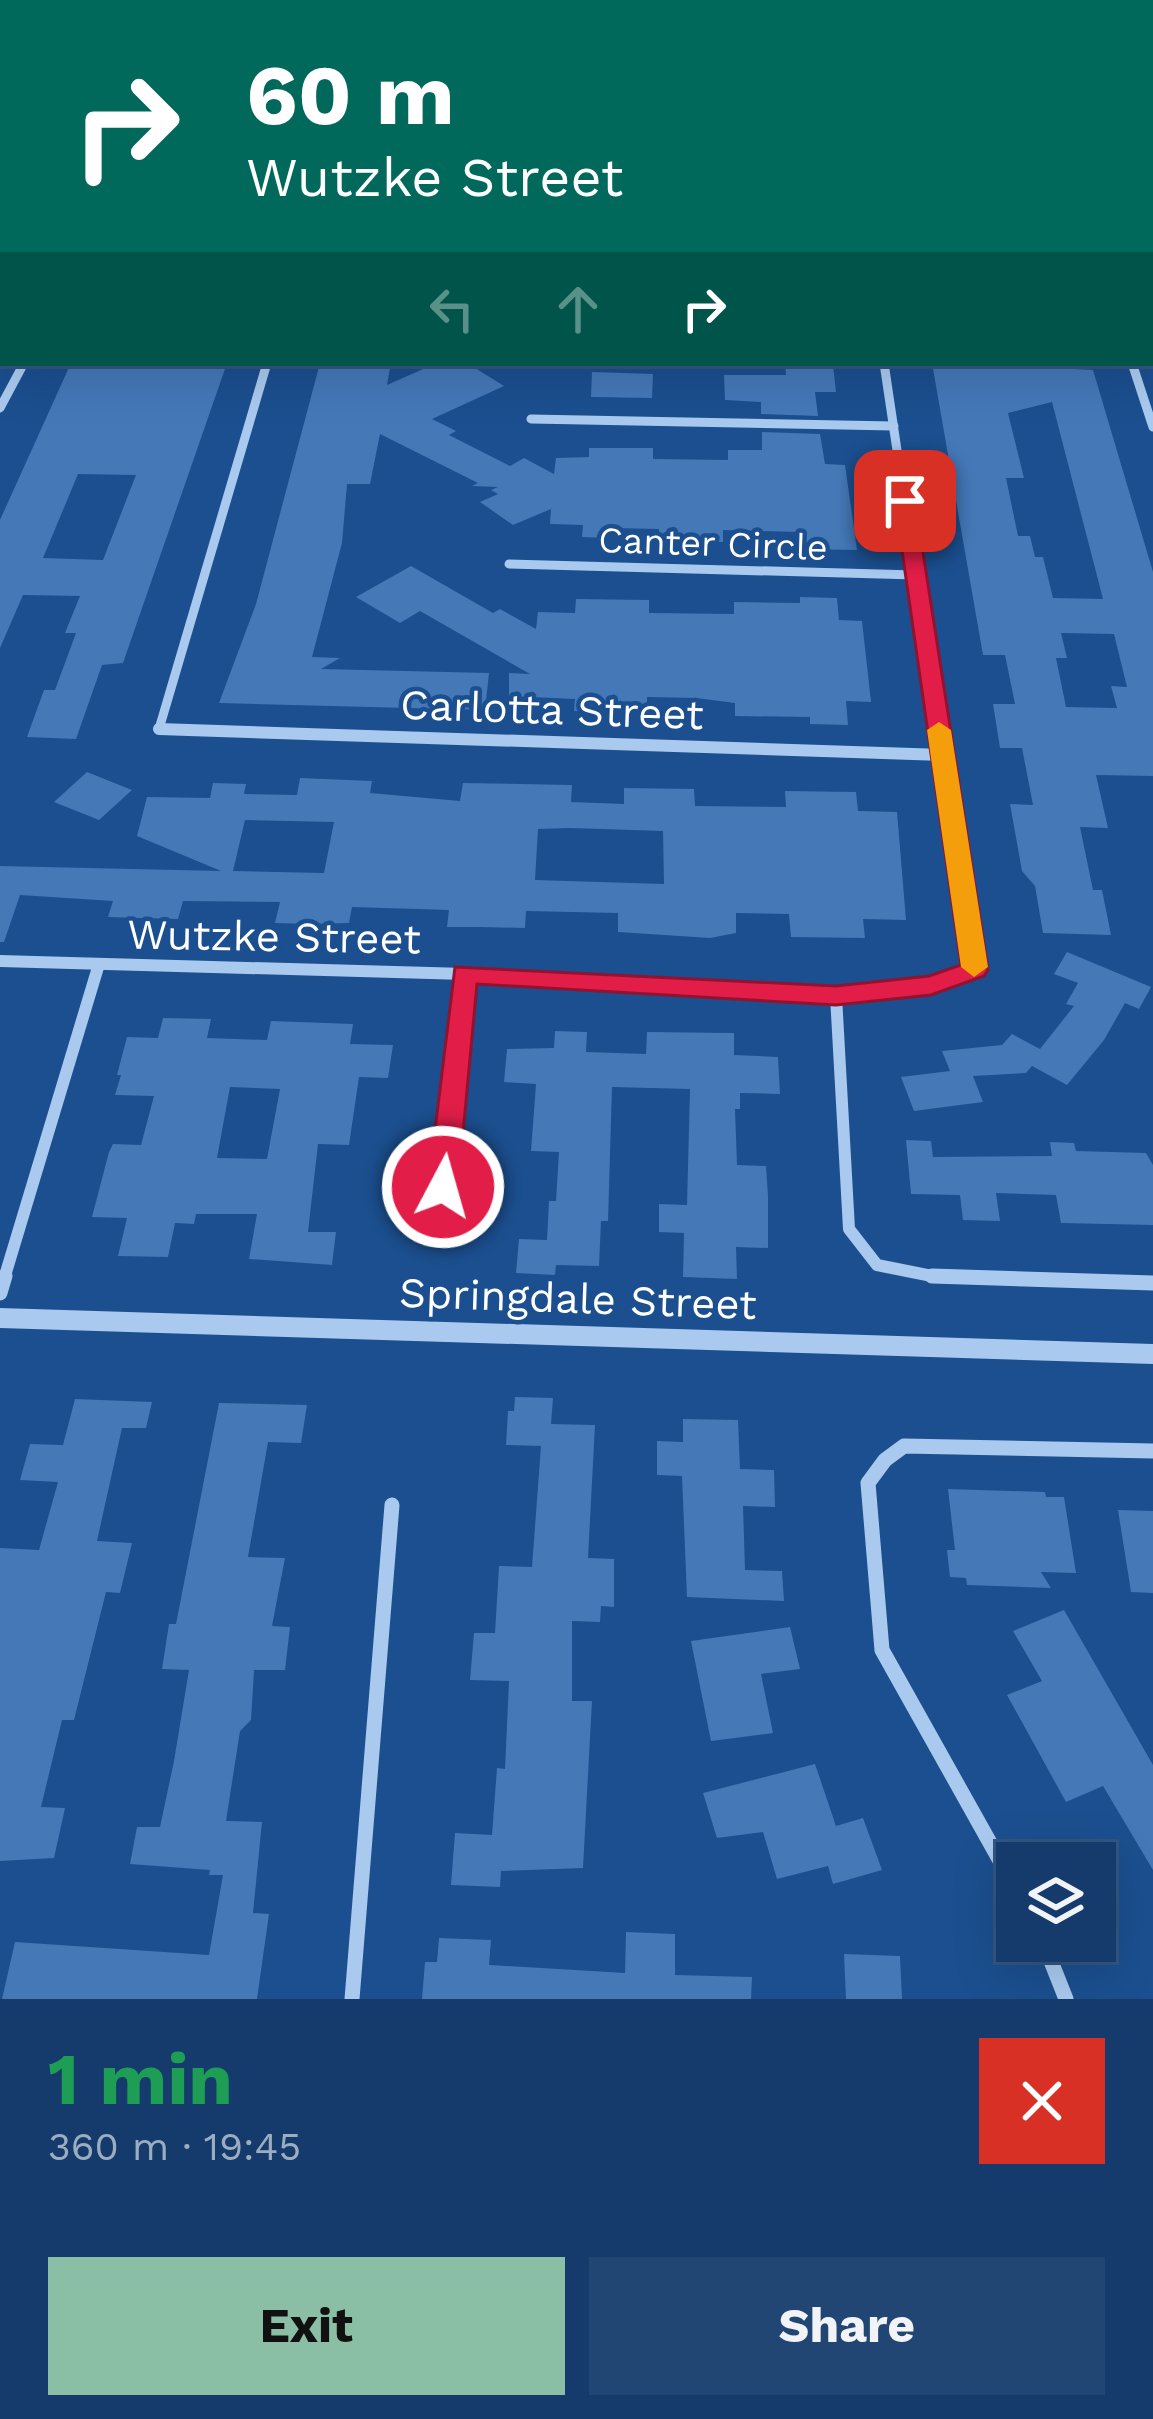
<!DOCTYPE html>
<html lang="en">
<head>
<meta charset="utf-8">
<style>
  :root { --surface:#143b6b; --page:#214673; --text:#f1f3f6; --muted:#9dadc1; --line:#33557e; --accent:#8abfa5 }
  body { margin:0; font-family:"Work Sans",sans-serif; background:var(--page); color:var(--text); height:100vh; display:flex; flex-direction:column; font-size:45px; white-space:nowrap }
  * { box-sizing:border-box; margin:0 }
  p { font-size:39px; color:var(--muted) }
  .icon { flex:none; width:66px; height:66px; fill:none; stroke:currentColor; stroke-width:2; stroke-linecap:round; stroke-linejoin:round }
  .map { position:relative; height:1999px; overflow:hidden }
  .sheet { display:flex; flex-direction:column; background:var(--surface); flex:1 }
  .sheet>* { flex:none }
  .banner { position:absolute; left:0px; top:0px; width:1155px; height:366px; box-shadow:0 12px 48px #0002,0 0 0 3px var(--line); background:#00695c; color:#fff; overflow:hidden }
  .buttons { position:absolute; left:996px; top:1842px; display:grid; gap:24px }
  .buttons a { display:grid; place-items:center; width:120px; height:120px; border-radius:0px; background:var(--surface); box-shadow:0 12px 48px #0002,0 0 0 3px var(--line); font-size:60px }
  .pin { position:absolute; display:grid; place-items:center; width:102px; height:102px; color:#fff; margin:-51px; border-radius:24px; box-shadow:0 6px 18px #0006 }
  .me { position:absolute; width:132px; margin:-66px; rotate:6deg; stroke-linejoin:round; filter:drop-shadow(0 0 9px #0008) }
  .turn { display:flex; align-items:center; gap:42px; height:252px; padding:0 48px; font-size:54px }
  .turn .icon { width:156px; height:156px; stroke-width:2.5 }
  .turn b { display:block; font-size:84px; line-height:102px }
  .lanes { display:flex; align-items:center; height:114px; padding:0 48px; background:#0003; justify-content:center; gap:60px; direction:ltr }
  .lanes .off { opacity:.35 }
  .round { display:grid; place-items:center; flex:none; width:126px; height:126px; border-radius:0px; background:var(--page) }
  .summary { display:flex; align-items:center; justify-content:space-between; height:204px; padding:0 48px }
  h1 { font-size:72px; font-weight:700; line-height:90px; color:#1e9e55 }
  .button { display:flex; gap:24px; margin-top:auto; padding:24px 48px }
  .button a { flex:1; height:138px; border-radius:0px; background:var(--accent); color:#111; font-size:48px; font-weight:700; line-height:138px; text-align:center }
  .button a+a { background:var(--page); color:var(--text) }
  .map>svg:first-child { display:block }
  .building { fill:#4478b7; fill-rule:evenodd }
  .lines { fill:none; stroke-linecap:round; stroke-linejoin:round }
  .minor-far3 { stroke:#a9c9ee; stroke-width:8 }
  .minor-far2 { stroke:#a9c9ee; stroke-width:9 }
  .minor-far1 { stroke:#a9c9ee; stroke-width:12 }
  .minor { stroke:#a9c9ee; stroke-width:15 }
  .tertiary { fill:#a9c9ee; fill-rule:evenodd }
  .primary { fill:#f0f6ff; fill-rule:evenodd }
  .route { fill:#e11d48; stroke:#92132f; stroke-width:3 }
  .slow { fill:#f59e0b }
  .labels { text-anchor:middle; stroke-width:9; stroke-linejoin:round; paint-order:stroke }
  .far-street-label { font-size:36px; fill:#fff; stroke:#1b4f8f }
  .street-label { font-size:42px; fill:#fff; stroke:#1b4f8f }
</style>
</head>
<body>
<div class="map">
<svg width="1153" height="1999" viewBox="0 0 1153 1999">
  <rect width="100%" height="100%" fill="#1b4f8f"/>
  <g class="building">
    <path d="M 71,363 L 227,363 L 123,663 L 102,665 L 76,739 L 27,737 L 44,690 L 55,690 L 76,633 L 65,633 L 80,596 L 23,595 L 0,648 L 0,520 ZM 78,474 L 136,475 L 103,560 L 43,558 Z"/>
    <path d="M 320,363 L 379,363 L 378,367 L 390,368 L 387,385 L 437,363 L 467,363 L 504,386 L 432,419 L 456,431 L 449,435 L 510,466 L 524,458 L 554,474 L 556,458 L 589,457 L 589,448 L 653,448 L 653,459 L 728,460 L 728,450 L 762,450 L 762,432 L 820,434 L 825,464 L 845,465 L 857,550 L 800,549 L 799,532 L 723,530 L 723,542 L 659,540 L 659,529 L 609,528 L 609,538 L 582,537 L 583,525 L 550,524 L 551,509 L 513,525 L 480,502 L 498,494 L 491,490 L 498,487 L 472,486 L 478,483 L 380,434 L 370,484 L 347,484 L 342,543 L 312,657 L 340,658 L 321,669 L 489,673 L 485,710 L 219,703 L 256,604 Z"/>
    <path d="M 785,363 L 833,365 L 836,392 L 815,392 L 818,416 L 761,414 L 761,402 L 725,400 L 724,375 L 786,375 Z"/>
    <path d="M 932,363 L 1072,363 L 1074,369 L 1093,370 L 1153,572 L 1153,776 L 1096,775 L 1108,828 L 1080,827 L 1093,890 L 1102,890 L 1111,935 L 1043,933 L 1035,886 L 1022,871 L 1010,804 L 1033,805 L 1022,748 L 1000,748 L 993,704 L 1015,704 L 1005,655 L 983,655 ZM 1052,402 L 1103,599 L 1053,598 L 1043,557 L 1035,557 L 1030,536 L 1018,536 L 1006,478 L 1024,478 L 1008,413 ZM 1061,633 L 1114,634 L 1127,687 L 1111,686 L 1117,708 L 1066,707 L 1056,658 L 1067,658 Z"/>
    <path d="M 592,372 L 653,374 L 652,398 L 591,397 Z"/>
    <path d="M 411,566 L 493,613 L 500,609 L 536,629 L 538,612 L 575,613 L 576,599 L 649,600 L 649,613 L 734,614 L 734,602 L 800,603 L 800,597 L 837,598 L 839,620 L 862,621 L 871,702 L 846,701 L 848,725 L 810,724 L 810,717 L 735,716 L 735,703 L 696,698 L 647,697 L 647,713 L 574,711 L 575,699 L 509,696 L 509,673 L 530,674 L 420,611 L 400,623 L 356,597 Z"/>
    <path d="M 87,772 L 132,790 L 99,820 L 54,802 Z"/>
    <path d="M 300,778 L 372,781 L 370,793 L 460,801 L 463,783 L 572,785 L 571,802 L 624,804 L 624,788 L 694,789 L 695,806 L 786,807 L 785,791 L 856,792 L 858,811 L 897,812 L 906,920 L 863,919 L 865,938 L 791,937 L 789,914 L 736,913 L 736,933 L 710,938 L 618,932 L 618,913 L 526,911 L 525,928 L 480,927 L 447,927 L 449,910 L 352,907 L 349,923 L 310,924 L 275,923 L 280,902 L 183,901 L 178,919 L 139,918 L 108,917 L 113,901 L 20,895 L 4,942 L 0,942 L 0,866 L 221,871 L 137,836 L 147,797 L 210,798 L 213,783 L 246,784 L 244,794 L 297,795 ZM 245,820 L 334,822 L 324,873 L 233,871 ZM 570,828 L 663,831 L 664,884 L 535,880 L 538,829 Z"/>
    <path d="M 1067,952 L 1151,987 L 1139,1009 L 1125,1003 L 1104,1040 L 1067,1085 L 1032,1066 L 1026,1073 L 973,1076 L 983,1102 L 914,1111 L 901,1077 L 950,1071 L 942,1051 L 1002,1045 L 1012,1034 L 1040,1049 L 1074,1006 L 1066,1004 L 1078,983 L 1054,974 Z"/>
    <path d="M 163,1018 L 211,1019 L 207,1038 L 267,1040 L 271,1021 L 353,1024 L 350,1044 L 393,1045 L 388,1078 L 359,1077 L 349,1145 L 318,1144 L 308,1232 L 336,1232 L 332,1265 L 249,1259 L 257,1214 L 196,1214 L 194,1224 L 175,1223 L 168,1257 L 118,1256 L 127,1218 L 92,1217 L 109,1152 L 113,1144 L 141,1145 L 154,1096 L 115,1095 L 121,1075 L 117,1075 L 127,1037 L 158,1038 ZM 230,1087 L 280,1089 L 267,1159 L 217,1158 Z"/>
    <path d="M 555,1031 L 587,1032 L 586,1052 L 646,1054 L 647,1032 L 734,1033 L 734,1055 L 778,1057 L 780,1094 L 740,1093 L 740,1109 L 735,1109 L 737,1165 L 766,1166 L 768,1196 L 768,1248 L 736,1247 L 737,1279 L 683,1277 L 684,1233 L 659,1232 L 659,1204 L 687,1205 L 690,1089 L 612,1087 L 608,1221 L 601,1221 L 599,1266 L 556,1265 L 555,1275 L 516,1273 L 519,1239 L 547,1240 L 549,1201 L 556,1201 L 559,1152 L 531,1151 L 536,1084 L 504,1082 L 507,1049 L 554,1048 Z"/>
    <path d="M 906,1140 L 931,1141 L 933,1157 L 1052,1156 L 1050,1142 L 1074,1143 L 1076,1151 L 1146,1153 L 1153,1165 L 1153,1225 L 1061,1223 L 1056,1195 L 996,1193 L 1000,1221 L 963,1220 L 960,1195 L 911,1194 Z"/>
    <path d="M 515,1397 L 553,1398 L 551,1424 L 595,1425 L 588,1558 L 614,1559 L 614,1607 L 601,1606 L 600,1622 L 572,1621 L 572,1701 L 592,1701 L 583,1868 L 501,1871 L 500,1887 L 451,1885 L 455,1833 L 492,1835 L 497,1768 L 505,1769 L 509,1681 L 470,1680 L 474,1633 L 495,1633 L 499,1566 L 532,1567 L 541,1446 L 506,1445 L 508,1411 L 514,1411 Z"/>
    <path d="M 75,1399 L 152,1402 L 146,1428 L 122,1428 L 97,1541 L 132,1543 L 120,1593 L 106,1592 L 74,1720 L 62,1720 L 41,1807 L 65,1808 L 54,1858 L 0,1861 L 0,1548 L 39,1550 L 58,1482 L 20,1480 L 30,1444 L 63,1445 Z"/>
    <path d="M 219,1403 L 307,1405 L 301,1443 L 268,1442 L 248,1557 L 285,1558 L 272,1626 L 290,1627 L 285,1670 L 254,1670 L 251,1720 L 240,1731 L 226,1821 L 262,1822 L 253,1913 L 269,1914 L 257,1999 L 2,1999 L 15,1942 L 209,1955 L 223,1875 L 209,1875 L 210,1870 L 130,1864 L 137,1827 L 160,1827 L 174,1761 L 189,1670 L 162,1669 L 169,1624 L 176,1624 Z"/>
    <path d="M 683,1419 L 738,1420 L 740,1469 L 774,1470 L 775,1507 L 743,1506 L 745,1570 L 782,1571 L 784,1601 L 687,1597 L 682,1476 L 657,1475 L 657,1441 L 683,1442 Z"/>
    <path d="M 948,1489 L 1045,1492 L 1046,1497 L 1064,1497 L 1076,1573 L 1041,1572 L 1051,1588 L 967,1585 L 966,1578 L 950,1577 L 947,1550 L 955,1550 Z"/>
    <path d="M 1118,1510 L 1153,1511 L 1153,1593 L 1131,1592 Z"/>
    <path d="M 1064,1610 L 1153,1765 L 1153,1870 L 1103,1786 L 1066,1802 L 1007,1695 L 1042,1681 L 1013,1631 Z"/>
    <path d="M 790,1627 L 800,1669 L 761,1674 L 773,1733 L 711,1741 L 691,1641 Z"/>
    <path d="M 815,1764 L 836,1826 L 863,1818 L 882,1870 L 833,1884 L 828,1866 L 777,1879 L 763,1832 L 717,1838 L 703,1793 Z"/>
    <path d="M 626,1932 L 675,1934 L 675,1975 L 752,1977 L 751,1999 L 422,1999 L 425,1962 L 437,1962 L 439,1938 L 491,1940 L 489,1965 L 625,1973 Z"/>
    <path d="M 844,1954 L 900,1956 L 902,1999 L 846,1999 Z"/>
  </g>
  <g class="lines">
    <path class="minor-far3" d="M 837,3 L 886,0"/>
    <g class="minor-far2">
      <path d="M 884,363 L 939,732"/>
      <path d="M 1132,363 L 1153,427"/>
      <path d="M 0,408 L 24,363"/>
      <path d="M 531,419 L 894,426"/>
      <path d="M 509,564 L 916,575"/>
      <path d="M 238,732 L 159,729 L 267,363"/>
    </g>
    <g class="minor-far1">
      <path d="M 159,729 L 943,755"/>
      <path d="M 0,961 L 465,974 L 836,996 L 931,985 L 975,970 L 939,729"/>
      <path d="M 836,996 L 849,1229 L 877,1265 L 937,1277 L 1008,1279"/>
      <path d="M 443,1187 L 465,974"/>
      <path d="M 4,1279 L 99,964"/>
    </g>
    <g class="minor">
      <path d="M 932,1276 L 1153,1283"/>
      <path d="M 0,1293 L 5,1276"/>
      <path d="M 1017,1891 L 882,1650 L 868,1483 L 885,1460 L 904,1446 L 1153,1451"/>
      <path d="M 1043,1941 L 1066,1999"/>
      <path d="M 352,1999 L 392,1505"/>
    </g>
    <g class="tertiary">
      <path d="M 3,18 L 3,27 L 0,28 L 0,19 Z"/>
      <path d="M 0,1308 L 1153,1344 L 1153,1364 L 0,1328 Z"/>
    </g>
    <g class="primary">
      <path d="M 1060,0 L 1074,0 L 1075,3 L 1061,3 Z"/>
      <path d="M 1152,231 L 1153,232 L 1153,246 L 1152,245 Z"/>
    </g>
  </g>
  <path class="route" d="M 905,495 L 915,501 L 988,970 L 984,976 L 931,995 L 836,1005 L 477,984 L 458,1187 L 453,1195 L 432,1195 L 428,1187 L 455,967 L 836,986 L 929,976 L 961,965 L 895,501 Z"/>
  <path class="slow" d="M 939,722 L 951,730 L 988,967 L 974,977 L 961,967 L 927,730 Z"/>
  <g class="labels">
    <g class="far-street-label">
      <text transform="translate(713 543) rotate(2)" y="13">Canter Circle</text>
    </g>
    <g class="street-label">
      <text transform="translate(552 709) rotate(2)" y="15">Carlotta Street</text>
      <text transform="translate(274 936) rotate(1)" y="15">Wutzke Street</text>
      <text transform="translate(578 1298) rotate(2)" y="15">Springdale Street</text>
    </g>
  </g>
</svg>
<div class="buttons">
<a><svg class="icon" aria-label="layers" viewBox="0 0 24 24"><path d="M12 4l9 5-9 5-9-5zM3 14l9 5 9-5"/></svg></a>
</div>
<div class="pin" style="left:905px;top:501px;background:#d93025"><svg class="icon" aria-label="arrive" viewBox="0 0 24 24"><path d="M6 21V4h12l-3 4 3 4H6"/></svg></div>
<svg class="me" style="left:443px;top:1187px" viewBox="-20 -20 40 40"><circle r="17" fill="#e11d48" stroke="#fff" stroke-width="3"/><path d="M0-11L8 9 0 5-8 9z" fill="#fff"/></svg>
<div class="banner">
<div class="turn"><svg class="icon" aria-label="right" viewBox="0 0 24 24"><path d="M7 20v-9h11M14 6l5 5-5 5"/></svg><div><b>60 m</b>Wutzke Street</div></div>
<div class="lanes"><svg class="icon off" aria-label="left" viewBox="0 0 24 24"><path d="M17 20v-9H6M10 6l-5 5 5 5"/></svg><svg class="icon off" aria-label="ahead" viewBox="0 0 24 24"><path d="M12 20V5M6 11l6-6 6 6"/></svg><svg class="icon" aria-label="right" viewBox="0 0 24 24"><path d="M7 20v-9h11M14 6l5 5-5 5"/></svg></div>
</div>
</div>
<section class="sheet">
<div class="summary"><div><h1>1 min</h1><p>360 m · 19:45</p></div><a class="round" style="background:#d93025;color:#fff"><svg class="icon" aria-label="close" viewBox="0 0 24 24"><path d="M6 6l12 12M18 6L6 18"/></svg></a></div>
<div class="button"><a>Exit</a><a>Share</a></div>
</section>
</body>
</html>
